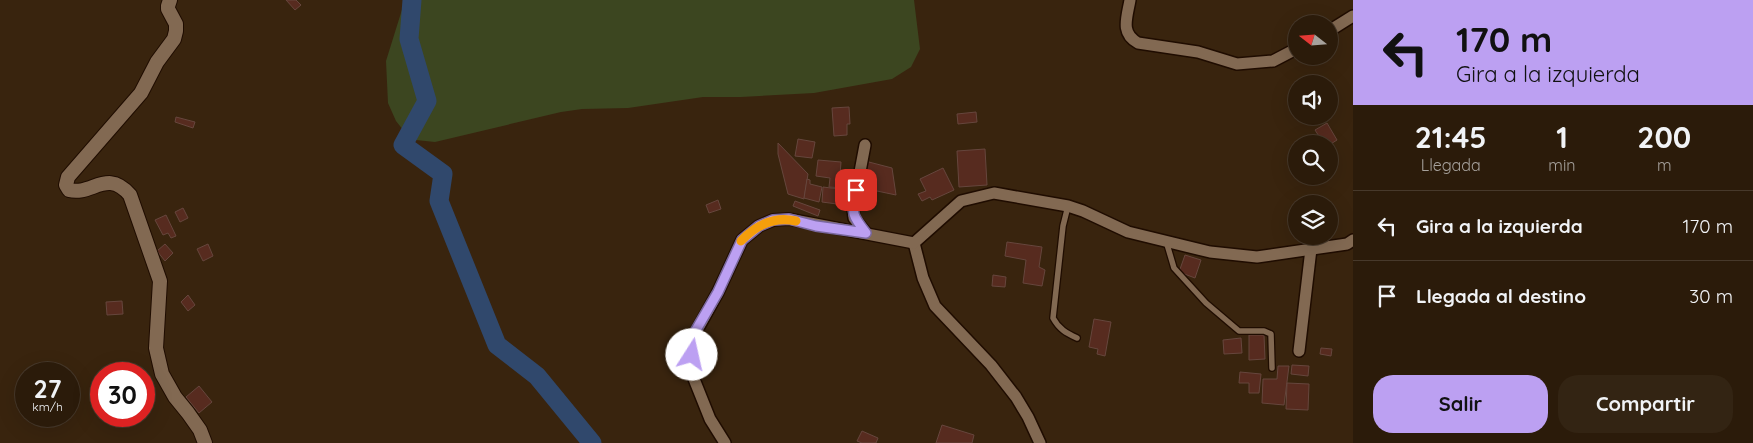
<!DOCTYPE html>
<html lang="es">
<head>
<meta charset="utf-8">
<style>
  :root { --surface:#2b1b0a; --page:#332413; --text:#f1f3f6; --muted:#a6a19c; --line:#47392b; --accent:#bca0f2 }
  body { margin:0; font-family:Quicksand,sans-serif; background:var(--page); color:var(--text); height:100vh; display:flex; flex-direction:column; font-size:19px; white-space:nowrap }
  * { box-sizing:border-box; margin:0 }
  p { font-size:16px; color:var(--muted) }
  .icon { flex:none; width:28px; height:28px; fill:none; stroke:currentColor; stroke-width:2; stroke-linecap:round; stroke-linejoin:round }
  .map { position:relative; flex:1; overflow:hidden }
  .panel { display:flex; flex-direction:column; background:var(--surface); width:400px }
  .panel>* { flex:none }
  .top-card { background:#bca0f2; color:#111; overflow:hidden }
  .needle { width:32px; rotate:287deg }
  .buttons { position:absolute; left:1288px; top:15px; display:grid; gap:10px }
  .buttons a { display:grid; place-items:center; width:50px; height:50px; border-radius:50%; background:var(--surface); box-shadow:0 5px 20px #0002,0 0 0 1px var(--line); font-size:25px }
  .speed { position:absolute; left:15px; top:362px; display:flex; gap:10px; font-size:25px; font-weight:700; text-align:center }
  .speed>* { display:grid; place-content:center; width:65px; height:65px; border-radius:50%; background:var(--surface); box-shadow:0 5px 20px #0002,0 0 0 1px var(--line); line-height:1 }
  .speed small { font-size:12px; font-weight:400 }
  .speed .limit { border:8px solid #d22; background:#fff; color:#111 }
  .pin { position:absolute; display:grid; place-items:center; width:42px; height:42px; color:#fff; margin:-21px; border-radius:10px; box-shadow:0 2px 8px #0006 }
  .me { position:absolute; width:55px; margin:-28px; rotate:10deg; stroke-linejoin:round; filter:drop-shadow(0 0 4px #0008) }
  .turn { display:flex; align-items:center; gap:18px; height:105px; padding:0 20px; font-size:22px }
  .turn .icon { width:65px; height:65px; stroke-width:2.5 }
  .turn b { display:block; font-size:35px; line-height:42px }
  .eta { display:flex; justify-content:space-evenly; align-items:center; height:85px; text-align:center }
  .eta b { font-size:30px; font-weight:700; line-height:35px }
  .cta { display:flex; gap:10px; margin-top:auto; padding:10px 20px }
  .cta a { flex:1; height:58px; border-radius:20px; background:var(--accent); color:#111; font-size:20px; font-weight:700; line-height:58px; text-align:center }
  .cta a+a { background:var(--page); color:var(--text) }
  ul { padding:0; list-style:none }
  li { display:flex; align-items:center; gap:15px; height:70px; padding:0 20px; border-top:1px solid var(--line) }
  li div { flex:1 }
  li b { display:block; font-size:19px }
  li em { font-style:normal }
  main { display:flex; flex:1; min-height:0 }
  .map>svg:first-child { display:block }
  .green { fill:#3c4620 }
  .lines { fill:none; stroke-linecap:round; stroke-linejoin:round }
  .river { stroke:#30486c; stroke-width:19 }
  .building { fill:#572b1f; stroke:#66463d }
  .service-casing { stroke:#1f0c00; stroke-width:8 }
  .minor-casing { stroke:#1f0c00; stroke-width:14 }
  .tertiary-casing { stroke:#1f0c00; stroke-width:16 }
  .service { stroke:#826952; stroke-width:5.5 }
  .minor { stroke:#826952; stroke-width:11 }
  .tertiary { stroke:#826952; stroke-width:14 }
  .route-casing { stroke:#7a689d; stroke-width:12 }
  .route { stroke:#bca0f2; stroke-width:9 }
  .slow { stroke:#f59e0b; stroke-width:9 }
</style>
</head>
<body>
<main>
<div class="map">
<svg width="1353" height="443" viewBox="0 0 1353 443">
  <rect width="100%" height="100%" fill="#39240e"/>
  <path class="green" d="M 405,0 L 914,0 L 920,49 L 911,67 L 892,79 L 814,93 L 741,97 L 703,97 L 628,108 L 582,109 L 561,112 L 435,142 L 416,140 L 408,136 L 396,121 L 388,103 L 386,61 Z"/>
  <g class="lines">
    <path class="river" d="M 412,0 L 409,39 L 427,101 L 403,145 L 443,174 L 439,201 L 497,345 L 537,376 L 592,443"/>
  </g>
  <g class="building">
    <path d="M 286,0 L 296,0 L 301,5 L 295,10 Z"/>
    <path d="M 849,107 L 850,124 L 847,124 L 847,135 L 834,136 L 832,108 Z"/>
    <path d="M 976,112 L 977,122 L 958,124 L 957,114 Z"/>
    <path d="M 176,117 L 195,122 L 193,128 L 175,122 Z"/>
    <path d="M 1327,123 L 1337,140 L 1329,145 L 1324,144 L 1315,130 Z"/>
    <path d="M 798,139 L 815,142 L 812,158 L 795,156 Z"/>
    <path d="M 778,143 L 808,174 L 804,199 L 788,194 L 778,154 Z"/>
    <path d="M 985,149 L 987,185 L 959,187 L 957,151 Z"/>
    <path d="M 818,160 L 841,162 L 840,175 L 845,176 L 843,188 L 829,187 L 830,178 L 816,176 Z"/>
    <path d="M 865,161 L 892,168 L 896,195 L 858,187 Z"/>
    <path d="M 943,168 L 954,190 L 932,200 L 930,197 L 922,201 L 918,194 L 926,191 L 920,179 Z"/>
    <path d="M 807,179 L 810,180 L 810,184 L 822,187 L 819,202 L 804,198 Z"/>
    <path d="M 823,187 L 839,189 L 837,204 L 822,202 Z"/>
    <path d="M 718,200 L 721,209 L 709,213 L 706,205 Z"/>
    <path d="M 795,201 L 820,210 L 818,216 L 793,206 Z"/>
    <path d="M 183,208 L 188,218 L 180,222 L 175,212 Z"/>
    <path d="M 166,215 L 176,236 L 171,238 L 168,233 L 163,235 L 155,220 Z"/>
    <path d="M 1007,242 L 1042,247 L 1039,267 L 1045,270 L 1042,286 L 1023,283 L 1026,260 L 1005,256 Z"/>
    <path d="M 165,244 L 173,253 L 165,261 L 157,251 Z"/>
    <path d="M 208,244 L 213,256 L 203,261 L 197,249 Z"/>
    <path d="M 1185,255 L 1201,260 L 1195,278 L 1179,272 Z"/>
    <path d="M 993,275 L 1006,277 L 1005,287 L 992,286 Z"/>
    <path d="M 188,295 L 195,305 L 188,311 L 181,302 Z"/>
    <path d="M 122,301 L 123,314 L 107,315 L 106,302 Z"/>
    <path d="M 1094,319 L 1111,322 L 1105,356 L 1097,354 L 1098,349 L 1089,347 Z"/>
    <path d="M 1249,335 L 1264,335 L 1265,359 L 1249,360 Z"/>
    <path d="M 1241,338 L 1242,353 L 1224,354 L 1223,340 Z"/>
    <path d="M 1321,348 L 1332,349 L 1331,356 L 1320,354 Z"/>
    <path d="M 1292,365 L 1309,366 L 1308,376 L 1291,374 Z"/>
    <path d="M 1278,366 L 1289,366 L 1284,405 L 1262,403 L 1263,379 L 1277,379 Z"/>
    <path d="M 1240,372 L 1261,374 L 1259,393 L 1249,393 L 1249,383 L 1239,383 Z"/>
    <path d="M 1287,383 L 1309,384 L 1308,410 L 1286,409 Z"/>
    <path d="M 199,386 L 212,402 L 199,413 L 186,397 Z"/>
    <path d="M 942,425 L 974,435 L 972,443 L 936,443 Z"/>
    <path d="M 862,431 L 878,438 L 876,443 L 862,443 L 857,441 Z"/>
  </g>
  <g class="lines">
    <g class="service-casing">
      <g id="service">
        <path d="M 1068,206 L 1063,226 L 1053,318 C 1059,329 1066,333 1077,338"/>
        <path d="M 1166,241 L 1174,268 L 1206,303 L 1239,331 L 1264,331 L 1271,334 L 1272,368"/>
      </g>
    </g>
    <g class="minor-casing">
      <g id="minor">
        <path d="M 1130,0 C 1127,18 1120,33 1138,43 L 1198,52 L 1237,64 L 1273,61 L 1296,49"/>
        <path d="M 1329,31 L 1353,16"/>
        <path d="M 865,145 L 853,209 L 854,218 L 866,233"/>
        <path d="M 914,243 L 923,278 L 935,306 L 991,365 L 1016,397 L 1028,417 L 1040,443"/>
        <path d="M 1299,351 L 1311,249"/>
        <path d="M 725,443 L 710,419 L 692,374 L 692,355 L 697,330 L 718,292 L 742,240 L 759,226 L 773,220 L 789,219 L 914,243 L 961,201 L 994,193 L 1068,206 L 1083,211 L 1128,232 L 1210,252 L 1257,257 L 1347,244 L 1353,240"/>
      </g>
    </g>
    <g class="tertiary-casing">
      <path id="tertiary" d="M 170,0 L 168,6 L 168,9 L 176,24 L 176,31 L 174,39 L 157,62 L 141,93 L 68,177 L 66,185 L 69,190 C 92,196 107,168 130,195 L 160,281 L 156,348 L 162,374 L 175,397 L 188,413 L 200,430 L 205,443"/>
    </g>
    <use href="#service" class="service"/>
    <use href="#minor" class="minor"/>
    <use href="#tertiary" class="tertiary"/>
  </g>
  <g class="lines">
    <g class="route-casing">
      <path id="route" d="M 692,355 L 696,330 L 718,292 L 742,240 L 759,226 L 773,220 L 789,219 L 816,226 L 866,233 C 851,214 852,214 856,190"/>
    </g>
    <use href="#route" class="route"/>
    <path class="slow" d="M 741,241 C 756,225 774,216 796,221"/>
  </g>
</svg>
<div class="buttons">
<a><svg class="needle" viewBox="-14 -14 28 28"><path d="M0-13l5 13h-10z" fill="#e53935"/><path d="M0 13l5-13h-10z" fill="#a6a19c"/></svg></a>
<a><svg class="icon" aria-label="sound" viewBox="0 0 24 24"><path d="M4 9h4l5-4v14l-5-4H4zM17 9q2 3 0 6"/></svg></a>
<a><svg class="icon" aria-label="search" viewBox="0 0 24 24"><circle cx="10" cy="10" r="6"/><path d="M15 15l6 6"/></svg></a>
<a><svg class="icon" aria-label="layers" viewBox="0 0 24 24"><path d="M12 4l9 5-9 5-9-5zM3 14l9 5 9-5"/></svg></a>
</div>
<div class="speed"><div>27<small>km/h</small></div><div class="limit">30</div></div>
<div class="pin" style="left:856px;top:190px;background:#d93025"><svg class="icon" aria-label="arrive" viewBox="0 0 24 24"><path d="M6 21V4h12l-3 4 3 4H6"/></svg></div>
<svg class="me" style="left:692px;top:355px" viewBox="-20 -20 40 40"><circle r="19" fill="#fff"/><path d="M0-13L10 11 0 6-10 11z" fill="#bca0f2"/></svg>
</div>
<section class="panel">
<div class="top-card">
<div class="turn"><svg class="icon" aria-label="left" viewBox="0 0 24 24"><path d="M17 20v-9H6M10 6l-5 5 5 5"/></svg><div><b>170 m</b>Gira a la izquierda</div></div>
</div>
<div class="eta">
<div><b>21:45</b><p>Llegada</p></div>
<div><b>1</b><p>min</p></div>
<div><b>200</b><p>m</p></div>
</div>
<ul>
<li><svg class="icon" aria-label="left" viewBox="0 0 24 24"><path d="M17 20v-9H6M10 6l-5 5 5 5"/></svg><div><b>Gira a la izquierda</b></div><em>170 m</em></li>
<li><svg class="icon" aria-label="arrive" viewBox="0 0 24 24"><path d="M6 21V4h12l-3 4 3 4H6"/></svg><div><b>Llegada al destino</b></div><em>30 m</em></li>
</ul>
<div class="cta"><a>Salir</a><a>Compartir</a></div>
</section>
</main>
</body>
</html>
